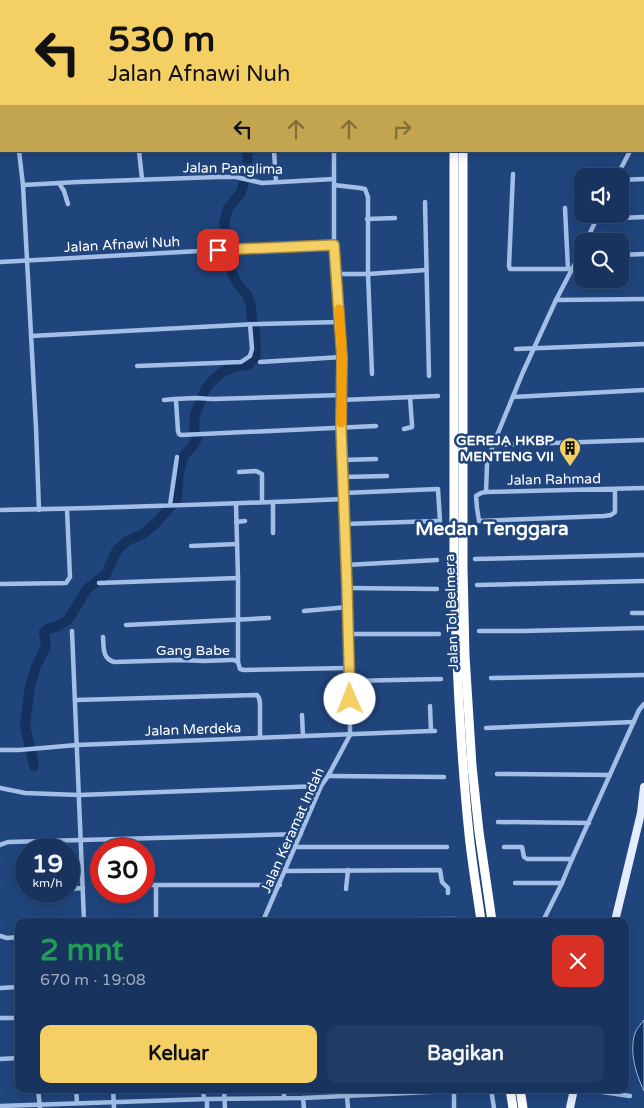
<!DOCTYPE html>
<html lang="id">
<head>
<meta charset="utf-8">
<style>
  :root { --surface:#18345e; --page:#213c64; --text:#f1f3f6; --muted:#9faabc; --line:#364f73; --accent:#f4cf64 }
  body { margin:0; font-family:"Varela Round",sans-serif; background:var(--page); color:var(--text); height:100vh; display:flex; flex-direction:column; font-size:19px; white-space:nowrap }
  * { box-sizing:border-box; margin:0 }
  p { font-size:16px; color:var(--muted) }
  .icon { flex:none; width:28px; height:28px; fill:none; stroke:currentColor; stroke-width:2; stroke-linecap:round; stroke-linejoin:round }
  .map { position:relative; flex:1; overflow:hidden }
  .drawer { position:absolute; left:15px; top:918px; width:614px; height:175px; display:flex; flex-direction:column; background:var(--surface); border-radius:10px; box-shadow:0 2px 12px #0003,0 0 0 1px var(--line) }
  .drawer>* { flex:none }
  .hud { position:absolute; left:0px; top:0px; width:645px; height:152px; box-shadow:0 2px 12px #0003,0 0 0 1px var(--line); background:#f4cf64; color:#111; overflow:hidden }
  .fabs { position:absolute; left:574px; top:168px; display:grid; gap:10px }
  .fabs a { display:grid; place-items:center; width:55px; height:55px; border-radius:10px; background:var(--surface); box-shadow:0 2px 12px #0003,0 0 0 1px var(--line); font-size:25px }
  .speed { position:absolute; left:15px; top:838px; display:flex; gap:10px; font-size:25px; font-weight:700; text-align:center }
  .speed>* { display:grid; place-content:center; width:65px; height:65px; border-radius:50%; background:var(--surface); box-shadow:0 2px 12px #0003,0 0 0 1px var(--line); line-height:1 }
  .speed small { font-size:12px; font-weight:400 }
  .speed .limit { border:8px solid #d22; background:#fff; color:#111 }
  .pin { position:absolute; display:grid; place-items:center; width:42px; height:42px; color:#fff; margin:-21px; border-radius:10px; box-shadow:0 2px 8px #0006 }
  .me { position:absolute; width:55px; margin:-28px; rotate:359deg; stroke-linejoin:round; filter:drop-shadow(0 0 4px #0008) }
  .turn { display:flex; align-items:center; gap:18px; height:105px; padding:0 25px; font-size:22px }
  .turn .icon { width:65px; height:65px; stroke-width:2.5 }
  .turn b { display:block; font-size:35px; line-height:42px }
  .lanes { display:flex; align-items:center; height:48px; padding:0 25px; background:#0003; justify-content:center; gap:25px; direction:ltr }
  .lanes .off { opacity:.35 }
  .round { display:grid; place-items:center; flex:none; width:52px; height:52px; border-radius:10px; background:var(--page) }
  .overview { display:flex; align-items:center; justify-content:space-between; height:85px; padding:0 25px }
  h1 { font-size:30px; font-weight:700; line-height:38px; color:#1e9e55 }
  .button { display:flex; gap:10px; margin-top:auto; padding:10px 25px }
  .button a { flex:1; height:58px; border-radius:10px; background:var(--accent); color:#111; font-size:20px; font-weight:700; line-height:58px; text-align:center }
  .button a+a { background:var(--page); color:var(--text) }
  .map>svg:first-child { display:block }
  .water { fill:#15315d; stroke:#97bae8 }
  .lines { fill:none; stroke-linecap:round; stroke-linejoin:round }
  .river { stroke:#15315d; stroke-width:10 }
  .street { stroke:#a3bfe7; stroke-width:4.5 }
  .primary { stroke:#e5edfd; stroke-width:8 }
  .highway { stroke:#fff; stroke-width:9 }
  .route-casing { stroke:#9f8741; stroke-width:12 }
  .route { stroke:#f4cf64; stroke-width:9 }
  .slow { stroke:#f59e0b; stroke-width:9 }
  .labels { text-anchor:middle; stroke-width:5; stroke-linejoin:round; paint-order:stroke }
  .street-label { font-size:14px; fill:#fff; stroke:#20457d }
  .poi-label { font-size:14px; font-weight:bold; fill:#fff; stroke:#20457d; text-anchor:end }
  .district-label { font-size:19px; font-weight:bold; fill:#fff; stroke:#20457d }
</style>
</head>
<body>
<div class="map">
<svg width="644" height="1108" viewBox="0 0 644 1108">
  <rect width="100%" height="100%" fill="#20457d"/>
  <path class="water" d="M 644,1020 L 644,1091 C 636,1074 629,1052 635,1033 C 637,1028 641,1024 644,1020 Z"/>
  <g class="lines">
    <g class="river">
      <path d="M 244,1 L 244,0"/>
      <path d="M 34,766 L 25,725 L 30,686 L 36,666 L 46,647 L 44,632 L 48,629 L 58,626 L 68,620 L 87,589 L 106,574 L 117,550 L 127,541 L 143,534 L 157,522 L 177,499 L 179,473 L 181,464 L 185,454 L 192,447 L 197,438 L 194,428 L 195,415 L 206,388 L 214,379 L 223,372 L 236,366 L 248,365 L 256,356 L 255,330 L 252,319 L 251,306 L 247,295 L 236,282 L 230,267 L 228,240 L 224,223 L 228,208 L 241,193 L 246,175 L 248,151"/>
    </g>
    <g class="street">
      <path d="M 327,0 L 327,1"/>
      <path d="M 521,1 L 521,0"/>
      <path d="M 565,1 L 565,0"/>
      <path d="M 644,121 L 644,120"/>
      <path d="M 0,135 L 1,135"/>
      <path d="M 19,151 L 23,185 L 36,428 L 39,510"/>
      <path d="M 139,151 L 142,179"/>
      <path d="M 274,151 L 276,181"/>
      <path d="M 513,174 L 509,266 L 510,269 L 572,269"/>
      <path d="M 617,176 L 630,151"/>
      <path d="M 620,180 L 644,179"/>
      <path d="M 59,183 L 64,191 L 68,204"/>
      <path d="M 23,185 L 78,182 L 218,177 L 236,177 L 262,183 L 334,179"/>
      <path d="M 334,185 L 360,188 L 365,189 L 368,197 L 368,274 L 372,374"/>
      <path d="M 425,202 L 429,376"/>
      <path d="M 565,208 L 568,269"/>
      <path d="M 367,219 L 395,218"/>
      <path d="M 597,219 L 644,217"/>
      <path d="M 586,241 L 599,214"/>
      <path d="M 620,255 L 644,254"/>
      <path d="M 0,262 L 218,250 L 334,245"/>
      <path d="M 336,274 L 368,274 L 426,270"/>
      <path d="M 556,300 L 644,299"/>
      <path d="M 31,336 L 258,324 L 340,322"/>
      <path d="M 516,349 L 644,344"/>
      <path d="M 260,362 L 342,357"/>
      <path d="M 137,366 L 241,362 L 250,356 L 252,349 L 250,324"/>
      <path d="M 513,397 L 644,390"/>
      <path d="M 175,399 L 196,398 L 213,399 L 341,395"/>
      <path d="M 164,400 L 175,399 L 176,401 L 178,431 L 179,434 L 181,435 L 376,426"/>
      <path d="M 341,400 L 438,396"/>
      <path d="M 404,429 L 412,427 L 412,425 L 410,397"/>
      <path d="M 493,445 L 644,440"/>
      <path d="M 342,460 L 376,459"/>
      <path d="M 239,472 L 256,471 L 262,474 L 262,502"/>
      <path d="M 343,477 L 387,476"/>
      <path d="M 615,489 L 615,512 L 611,515 L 604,516 L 479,521 L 477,508 L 476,496 L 481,493 L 486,492 L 644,488"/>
      <path d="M 486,492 L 487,465 L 493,445 L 523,372 L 556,300 L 582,250"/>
      <path d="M 344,493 L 438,489 L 440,521"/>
      <path d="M 273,502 L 273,533"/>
      <path d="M 236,504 L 238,578 L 238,662"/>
      <path d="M 170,505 L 177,457"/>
      <path d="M 0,510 C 115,508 229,504 344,499"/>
      <path d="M 236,522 L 245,521"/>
      <path d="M 344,524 L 437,521"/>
      <path d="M 191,546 L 237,544"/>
      <path d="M 475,559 L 644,555"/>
      <path d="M 346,565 L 437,560"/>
      <path d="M 99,583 L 238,578"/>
      <path d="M 0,584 L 66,583 L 70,577 L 67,509"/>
      <path d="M 477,585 L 644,581"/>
      <path d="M 347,588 L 437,589"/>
      <path d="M 304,611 L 348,607"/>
      <path d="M 632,613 L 644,613"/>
      <path d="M 126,625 L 269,618"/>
      <path d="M 72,631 L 84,921"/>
      <path d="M 479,631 L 523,631 L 644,628"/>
      <path d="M 349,634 L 439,634"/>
      <path d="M 103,637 C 104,648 102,658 114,662 L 181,660 L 204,661 L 230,660 L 234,660 L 238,662 L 240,669 L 244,670 L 349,668"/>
      <path d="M 491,678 L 644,675"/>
      <path d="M 350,681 L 441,679"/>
      <path d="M 75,700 L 257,695 L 259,698 L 260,703 L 260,737"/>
      <path d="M 430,706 L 431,731"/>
      <path d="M 302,715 L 303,736"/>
      <path d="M 486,728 L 634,722"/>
      <path d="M 0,750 L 19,750 L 77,745 L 431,731 L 435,731"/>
      <path d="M 497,774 L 610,775"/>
      <path d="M 328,776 L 444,777"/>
      <path d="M 0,788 L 25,793 L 79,795 L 321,786"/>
      <path d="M 498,822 L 589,823"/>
      <path d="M 0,845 L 8,842 L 301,834"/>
      <path d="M 295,847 L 447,847"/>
      <path d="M 504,847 L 522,847 L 524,857 L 527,859 L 572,859"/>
      <path d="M 285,871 L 440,870 L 442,882 L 448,888 L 448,893"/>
      <path d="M 515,883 L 562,883"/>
      <path d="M 146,885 L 280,885"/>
      <path d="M 69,889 L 83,888"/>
      <path d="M 346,889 L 348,870"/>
      <path d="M 30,894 L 32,891"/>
      <path d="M 264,920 L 455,919"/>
      <path d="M 156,921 L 156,885"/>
      <path d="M 263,921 L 321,786 L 328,776 L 350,735 L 350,681 L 347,588 L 346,565 L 341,427 L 342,357 L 334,245 L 334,151"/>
      <path d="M 543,921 L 562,883 L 572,859 L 639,710 L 644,704"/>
      <path d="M 0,936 L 7,938 L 19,937"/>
      <path d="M 0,988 L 19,987"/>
      <path d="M 0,1018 L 19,1018"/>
      <path d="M 0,1059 L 19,1058"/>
      <path d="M 38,1089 L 40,1108"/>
      <path d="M 76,1089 L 77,1103"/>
      <path d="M 113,1089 L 114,1108"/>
      <path d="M 203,1089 L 204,1099"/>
      <path d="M 224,1089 L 225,1108"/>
      <path d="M 284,1089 L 284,1098"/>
      <path d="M 491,1089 L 494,1108"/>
      <path d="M 582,1089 L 630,1096"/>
      <path d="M 454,1091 L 454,1108"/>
      <path d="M 347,1096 L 348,1108"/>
      <path d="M 303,1098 L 304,1108"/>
      <path d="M 207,1099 L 207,1108"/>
      <path d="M 0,1106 L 207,1099 L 303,1098 L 491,1089"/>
    </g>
    <g class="primary">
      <path d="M 615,921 L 641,813 L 644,787"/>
      <path d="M 570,1108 L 574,1089"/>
    </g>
    <g class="highway">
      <path d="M 454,1 L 454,0"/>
      <path d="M 463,1 L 463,0"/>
      <path d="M 454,151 L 454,568 C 456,657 460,746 469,834 C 472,863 477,892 481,921"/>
      <path d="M 463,151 L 463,568 L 465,656 L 472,766 L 479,832 L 492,921"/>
      <path d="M 510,1089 L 513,1108"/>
      <path d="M 520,1089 L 523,1108"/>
    </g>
  </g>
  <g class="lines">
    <g class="route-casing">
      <path id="route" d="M 218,250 L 334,245 L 342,357 L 341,427 L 347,588 L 350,699"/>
    </g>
    <use href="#route" class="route"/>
    <path class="slow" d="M 339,309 L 342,357 L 341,423"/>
  </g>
  <defs>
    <g id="building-pin" transform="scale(1.125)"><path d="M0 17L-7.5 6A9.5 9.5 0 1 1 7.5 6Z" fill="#f4cf64" stroke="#20457d"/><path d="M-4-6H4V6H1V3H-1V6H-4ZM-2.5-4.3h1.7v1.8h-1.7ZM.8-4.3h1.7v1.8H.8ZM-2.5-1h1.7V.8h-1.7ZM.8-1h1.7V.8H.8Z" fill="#111"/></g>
  </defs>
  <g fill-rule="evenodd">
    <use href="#building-pin" x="570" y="448"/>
  </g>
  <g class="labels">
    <g class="street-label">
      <text transform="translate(233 168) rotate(1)" y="5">Jalan Panglima</text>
      <text transform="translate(122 244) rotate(-3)" y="5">Jalan Afnawi Nuh</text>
      <text transform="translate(554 479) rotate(-1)" y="5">Jalan Rahmad</text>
      <text transform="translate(451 612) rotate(-92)" y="5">Jalan Tol Belmera</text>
      <text x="193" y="655">Gang Babe</text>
      <text transform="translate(193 729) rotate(-2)" y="5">Jalan Merdeka</text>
      <text transform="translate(292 830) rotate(-66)" y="5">Jalan Keramat Indah</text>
    </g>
    <g class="poi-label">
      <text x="554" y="445">GEREJA HKBP<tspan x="554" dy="16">MENTENG VII</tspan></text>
    </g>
    <g class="district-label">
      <text x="492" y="535">Medan Tenggara</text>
    </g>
  </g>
</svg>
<div class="fabs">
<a><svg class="icon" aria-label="sound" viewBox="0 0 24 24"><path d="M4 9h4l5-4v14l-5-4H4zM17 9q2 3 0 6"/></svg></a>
<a><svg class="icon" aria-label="search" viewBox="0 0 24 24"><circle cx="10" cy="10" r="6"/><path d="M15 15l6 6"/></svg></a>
</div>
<div class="speed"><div>19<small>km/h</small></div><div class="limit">30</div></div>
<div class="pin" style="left:218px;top:250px;background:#d93025"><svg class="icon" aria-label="arrive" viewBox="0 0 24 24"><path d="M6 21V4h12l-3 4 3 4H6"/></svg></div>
<svg class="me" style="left:350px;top:699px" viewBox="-20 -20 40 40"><circle r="19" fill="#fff"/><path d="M0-13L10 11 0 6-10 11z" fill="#f4cf64"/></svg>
<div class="hud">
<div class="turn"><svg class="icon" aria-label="left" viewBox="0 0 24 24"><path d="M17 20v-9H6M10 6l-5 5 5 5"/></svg><div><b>530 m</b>Jalan Afnawi Nuh</div></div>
<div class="lanes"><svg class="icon" aria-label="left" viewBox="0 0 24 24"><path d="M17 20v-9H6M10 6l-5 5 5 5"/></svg><svg class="icon off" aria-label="ahead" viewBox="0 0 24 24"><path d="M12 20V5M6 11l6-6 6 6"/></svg><svg class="icon off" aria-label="ahead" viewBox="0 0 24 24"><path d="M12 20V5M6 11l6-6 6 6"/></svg><svg class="icon off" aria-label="right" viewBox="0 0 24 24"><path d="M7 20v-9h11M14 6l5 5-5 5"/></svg></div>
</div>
<section class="drawer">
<div class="overview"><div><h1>2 mnt</h1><p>670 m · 19:08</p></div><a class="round" style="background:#d93025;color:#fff"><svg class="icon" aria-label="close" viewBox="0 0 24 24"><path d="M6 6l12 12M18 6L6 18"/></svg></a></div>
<div class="button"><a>Keluar</a><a>Bagikan</a></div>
</section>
</div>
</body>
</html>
